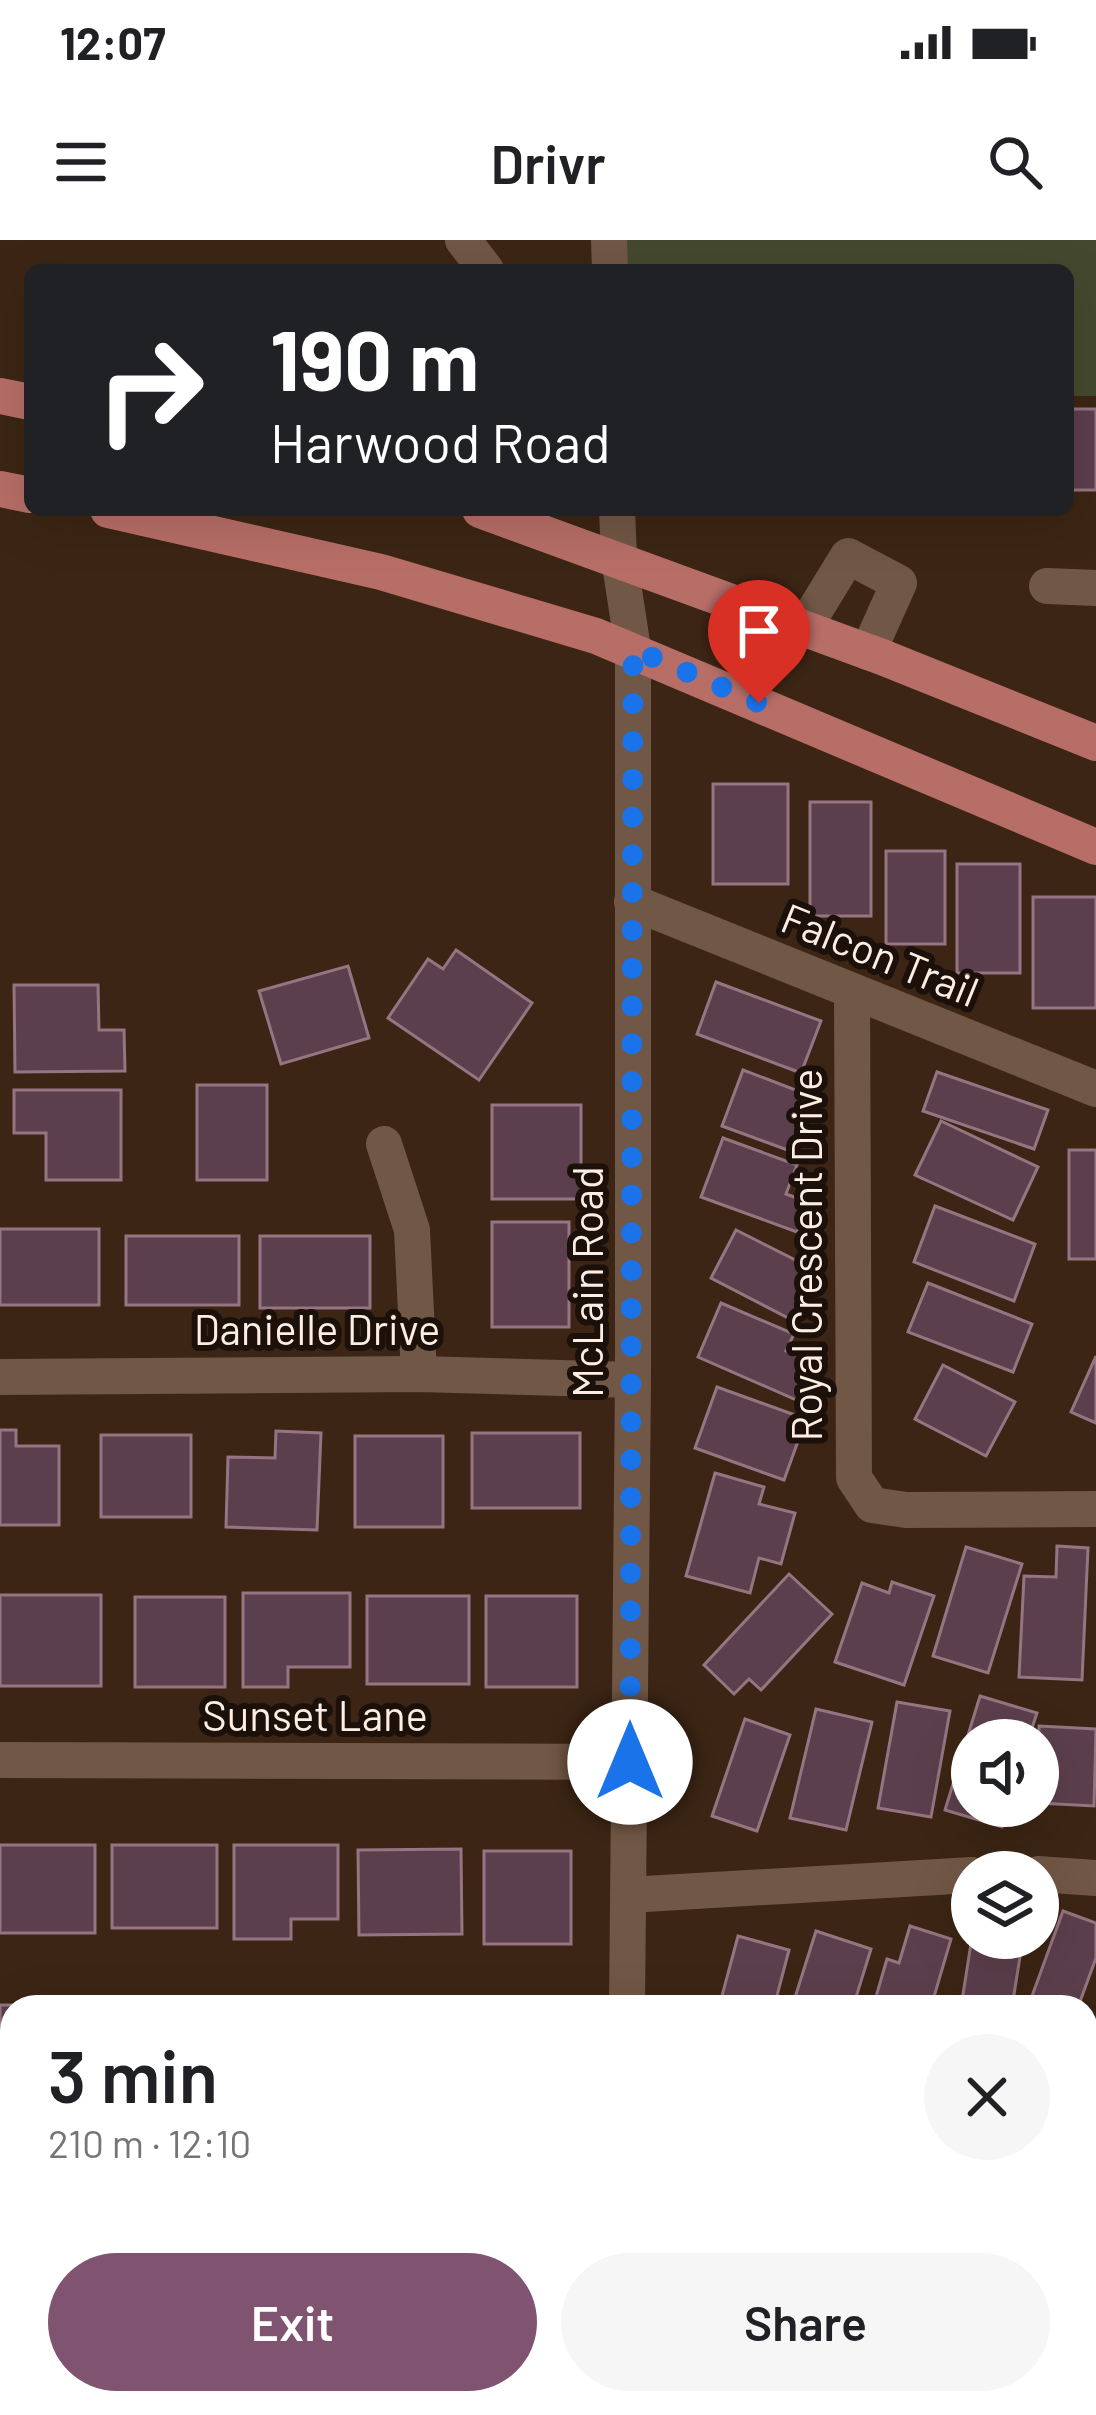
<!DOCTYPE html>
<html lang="en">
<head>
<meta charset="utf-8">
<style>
  :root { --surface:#fff; --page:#f6f6f6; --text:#202124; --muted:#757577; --accent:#805371 }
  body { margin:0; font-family:Barlow,sans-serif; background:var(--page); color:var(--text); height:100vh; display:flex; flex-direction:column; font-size:45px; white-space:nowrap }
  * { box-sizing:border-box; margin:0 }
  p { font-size:39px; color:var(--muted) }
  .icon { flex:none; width:66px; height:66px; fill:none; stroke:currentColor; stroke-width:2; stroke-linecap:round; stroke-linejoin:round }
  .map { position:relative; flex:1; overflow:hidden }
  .panel { position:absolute; left:0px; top:1755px; width:1098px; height:420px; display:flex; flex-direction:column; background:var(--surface); border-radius:36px 36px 0 0; box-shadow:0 12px 48px #0002 }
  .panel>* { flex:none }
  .banner { position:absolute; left:24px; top:24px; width:1050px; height:252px; border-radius:18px; box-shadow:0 12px 48px #0002; background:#202124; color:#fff; overflow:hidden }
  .buttons { position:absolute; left:951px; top:1479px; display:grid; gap:24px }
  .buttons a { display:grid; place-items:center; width:108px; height:108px; border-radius:50%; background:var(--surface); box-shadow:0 12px 48px #0002; font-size:60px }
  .pin { position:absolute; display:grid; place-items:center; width:102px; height:102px; color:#fff; margin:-123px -51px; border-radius:50% 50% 50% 0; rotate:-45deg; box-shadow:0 0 12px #0007 }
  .pin .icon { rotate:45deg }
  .me { position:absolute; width:132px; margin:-66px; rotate:0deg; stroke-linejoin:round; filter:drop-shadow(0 0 9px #0008) }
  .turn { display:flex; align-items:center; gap:42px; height:252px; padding:0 48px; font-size:54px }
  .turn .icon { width:156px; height:156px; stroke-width:2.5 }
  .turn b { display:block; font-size:84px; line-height:102px }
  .round { display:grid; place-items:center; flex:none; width:126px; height:126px; border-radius:63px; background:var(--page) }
  .headline { display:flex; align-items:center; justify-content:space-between; height:204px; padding:0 48px }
  h1 { font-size:72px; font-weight:600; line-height:90px }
  .button { display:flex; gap:24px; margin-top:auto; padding:24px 48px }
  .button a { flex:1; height:138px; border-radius:72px; background:var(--accent); color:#fff; font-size:48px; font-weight:600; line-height:138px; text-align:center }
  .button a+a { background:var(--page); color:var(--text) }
  .status { display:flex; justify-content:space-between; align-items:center; height:84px; padding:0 60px; background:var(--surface); direction:ltr }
  .status svg { height:33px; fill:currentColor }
  header { display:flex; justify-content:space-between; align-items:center; height:156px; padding:0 48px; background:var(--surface); font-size:54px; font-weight:600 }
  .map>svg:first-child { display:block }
  .green { fill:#44492e }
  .building { fill:#5c3f4c; stroke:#957582; stroke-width:3 }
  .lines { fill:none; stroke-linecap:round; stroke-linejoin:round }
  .minor { stroke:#715745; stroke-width:36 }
  .major { stroke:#b76e67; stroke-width:36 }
  .route { stroke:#1a73e8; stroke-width:21; stroke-dasharray:0 37.8 }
  .labels { text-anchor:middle; stroke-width:12; stroke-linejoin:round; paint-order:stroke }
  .street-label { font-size:42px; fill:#fdede3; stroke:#1b110a }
</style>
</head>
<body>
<div class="status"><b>12:07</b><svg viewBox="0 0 49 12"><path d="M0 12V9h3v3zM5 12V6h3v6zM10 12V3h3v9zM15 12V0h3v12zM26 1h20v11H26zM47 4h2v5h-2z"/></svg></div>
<header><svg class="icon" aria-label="menu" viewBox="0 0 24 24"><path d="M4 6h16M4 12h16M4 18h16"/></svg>Drivr<svg class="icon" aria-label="search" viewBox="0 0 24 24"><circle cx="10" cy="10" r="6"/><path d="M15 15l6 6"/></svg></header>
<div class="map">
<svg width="1096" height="2175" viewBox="0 0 1096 2175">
  <rect width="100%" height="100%" fill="#3c2514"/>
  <path class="green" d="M 609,0 L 1096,0 L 1096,156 L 1068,156 L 1068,30 L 610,30 Z"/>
  <g class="building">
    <rect x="1068" y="169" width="28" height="81"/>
    <rect x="713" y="544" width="75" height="100"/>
    <rect x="810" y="562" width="61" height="114"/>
    <rect x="886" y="611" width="59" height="93"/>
    <rect x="957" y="624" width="63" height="109"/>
    <rect x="1033" y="657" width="63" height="111"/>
    <path d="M 456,710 L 532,763 L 479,840 L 388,778 L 428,719 L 443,729 Z"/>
    <path d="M 348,726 L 369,798 L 281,824 L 259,751 Z"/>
    <path d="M 716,742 L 821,781 L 801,833 L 697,794 Z"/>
    <path d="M 14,745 L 98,745 L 99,790 L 124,790 L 125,831 L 15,832 Z"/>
    <path d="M 743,830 L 814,857 L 793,912 L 722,886 Z"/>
    <path d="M 937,832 L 1048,870 L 1034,909 L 923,871 Z"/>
    <rect x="197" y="845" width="70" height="95"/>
    <path d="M 14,850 L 121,850 L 121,940 L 46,940 L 46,893 L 14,893 Z"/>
    <rect x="492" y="865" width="89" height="94"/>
    <path d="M 941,881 L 1038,927 L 1013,980 L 915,935 Z"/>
    <path d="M 723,898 L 797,925 L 786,954 L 808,962 L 797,992 L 701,957 Z"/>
    <rect x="1069" y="910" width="27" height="109"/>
    <path d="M 935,966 L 1035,1004 L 1014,1061 L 914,1022 Z"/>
    <rect x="492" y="982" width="77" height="105"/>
    <rect x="0" y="989" width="99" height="76"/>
    <path d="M 736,990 L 817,1031 L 792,1080 L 711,1038 Z"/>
    <rect x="126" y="996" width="113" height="69"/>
    <rect x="260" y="996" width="110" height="72"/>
    <path d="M 928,1043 L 1032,1084 L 1013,1132 L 908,1092 Z"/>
    <path d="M 721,1063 L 794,1094 L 786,1111 L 817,1124 L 801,1162 L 698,1117 Z"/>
    <path d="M 1096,1116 L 1096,1183 L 1071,1172 Z"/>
    <path d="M 943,1125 L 1015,1162 L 986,1216 L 915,1179 Z"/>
    <path d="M 717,1147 L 806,1179 L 784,1240 L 695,1208 Z"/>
    <path d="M 0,1190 L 16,1190 L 16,1206 L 59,1206 L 59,1285 L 0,1285 Z"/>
    <path d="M 276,1191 L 321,1193 L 317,1290 L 226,1287 L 228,1217 L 275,1218 Z"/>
    <rect x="472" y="1193" width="108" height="75"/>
    <rect x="101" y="1195" width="90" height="82"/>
    <rect x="355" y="1196" width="88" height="91"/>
    <path d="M 715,1233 L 764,1247 L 759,1264 L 795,1273 L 781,1324 L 759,1318 L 750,1353 L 686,1336 Z"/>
    <path d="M 1057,1306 L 1088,1308 L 1082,1440 L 1019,1437 L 1024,1336 L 1056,1337 Z"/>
    <path d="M 966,1307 L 1022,1324 L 988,1433 L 933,1416 Z"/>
    <path d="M 789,1334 L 832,1374 L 761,1450 L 749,1439 L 734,1454 L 704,1425 Z"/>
    <path d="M 892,1342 L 934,1356 L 904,1445 L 835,1422 L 862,1343 L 889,1353 Z"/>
    <path d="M 243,1353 L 350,1353 L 350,1427 L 288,1427 L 288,1447 L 243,1447 Z"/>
    <rect x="0" y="1355" width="101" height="91"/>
    <rect x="367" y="1356" width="102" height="88"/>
    <rect x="486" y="1356" width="91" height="91"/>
    <rect x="135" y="1357" width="90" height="90"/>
    <path d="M 980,1456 L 1037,1473 L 1028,1500 L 972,1500 L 972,1566 L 1008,1566 L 1002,1587 L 945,1570 Z"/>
    <path d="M 897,1462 L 950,1471 L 931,1577 L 878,1568 Z"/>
    <path d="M 816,1469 L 872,1482 L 846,1590 L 790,1578 Z"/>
    <path d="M 745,1479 L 790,1495 L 757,1591 L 712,1576 Z"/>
    <path d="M 1039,1486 L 1096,1489 L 1094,1566 L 1038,1563 Z"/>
    <rect x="0" y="1605" width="95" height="88"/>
    <rect x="112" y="1605" width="105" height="83"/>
    <path d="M 234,1605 L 338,1605 L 338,1679 L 291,1679 L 291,1699 L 234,1699 Z"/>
    <path d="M 461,1609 L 462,1694 L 359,1695 L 358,1610 Z"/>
    <rect x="484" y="1611" width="87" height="93"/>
    <path d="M 1063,1671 L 1096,1683 L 1096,1718 L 1078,1767 L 1028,1767 Z"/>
    <path d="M 910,1686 L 951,1699 L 931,1767 L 873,1767 L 887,1719 L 899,1723 Z"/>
    <path d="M 816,1691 L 871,1709 L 853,1767 L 792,1767 Z"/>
    <path d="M 738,1696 L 789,1710 L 774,1767 L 719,1767 Z"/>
    <path d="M 972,1697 L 1023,1698 L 1012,1767 L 961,1767 Z"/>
    <rect x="355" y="1764" width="98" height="3"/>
    <rect x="474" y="1764" width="101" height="3"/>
    <path d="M 0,1765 L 90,1765 L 12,1767 L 12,1862 L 0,1862 Z"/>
    <rect x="39" y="2163" width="83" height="12"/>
    <rect x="192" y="2163" width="94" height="12"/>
    <rect x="456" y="2163" width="105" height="12"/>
  </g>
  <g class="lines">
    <g class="minor">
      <path d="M 463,0 L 486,30"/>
      <path d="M 609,0 L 610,30"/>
      <path d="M 617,270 L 619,318 L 633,409 L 633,1140 L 627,1767"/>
      <path d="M 1047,346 L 1096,348"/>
      <path d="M 804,388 L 848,316 L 899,343 L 868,412"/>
      <path d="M 632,662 L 1096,849"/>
      <path d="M 852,752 L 854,1238 L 872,1265 L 906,1270 L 1096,1269"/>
      <path d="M 384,904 L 412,990 L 419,1134"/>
      <path d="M 0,1137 L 419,1134 L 633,1140"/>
      <path d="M 0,1520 L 630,1522"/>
      <path d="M 1038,1634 L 1096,1638"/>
      <path d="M 628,1655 L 972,1635"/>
      <path d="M 0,1950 L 12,1950"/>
      <path d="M 357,2163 L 357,2175"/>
      <path d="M 620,2175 L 621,2163"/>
    </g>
    <g class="major">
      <path d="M 0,156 L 30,162"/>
      <path d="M 0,249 L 30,255"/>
      <path d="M 108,270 L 381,332 L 596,396 L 1096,607"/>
      <path d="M 480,270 L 882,417 L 1096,503"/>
    </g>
  </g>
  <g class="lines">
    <path class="route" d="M 630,1522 L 633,409 L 759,463"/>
  </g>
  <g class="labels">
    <g class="street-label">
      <text transform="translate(880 715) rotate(22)" y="15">Falcon Trail</text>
      <text transform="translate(807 1015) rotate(-90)" y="15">Royal Crescent Drive</text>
      <text transform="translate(588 1042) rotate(-90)" y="15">McLain Road</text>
      <text x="317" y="1105">Danielle Drive</text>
      <text x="315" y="1491">Sunset Lane</text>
    </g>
  </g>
</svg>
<div class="buttons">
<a><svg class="icon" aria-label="sound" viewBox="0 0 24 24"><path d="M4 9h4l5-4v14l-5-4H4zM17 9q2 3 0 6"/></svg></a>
<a><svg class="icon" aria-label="layers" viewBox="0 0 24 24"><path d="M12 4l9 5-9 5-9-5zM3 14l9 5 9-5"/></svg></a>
</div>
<div class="pin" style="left:759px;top:463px;background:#d93025"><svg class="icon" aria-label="arrive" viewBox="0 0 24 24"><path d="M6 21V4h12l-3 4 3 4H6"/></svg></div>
<svg class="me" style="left:630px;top:1522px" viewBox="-20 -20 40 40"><circle r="19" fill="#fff"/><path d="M0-13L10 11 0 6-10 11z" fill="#1a73e8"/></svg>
<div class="banner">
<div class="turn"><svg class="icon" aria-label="right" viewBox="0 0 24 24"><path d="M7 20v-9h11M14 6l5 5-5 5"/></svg><div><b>190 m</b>Harwood Road</div></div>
</div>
<section class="panel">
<div class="headline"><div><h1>3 min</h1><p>210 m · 12:10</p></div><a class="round"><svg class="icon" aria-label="close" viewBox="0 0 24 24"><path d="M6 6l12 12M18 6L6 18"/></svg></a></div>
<div class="button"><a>Exit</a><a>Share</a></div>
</section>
</div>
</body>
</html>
